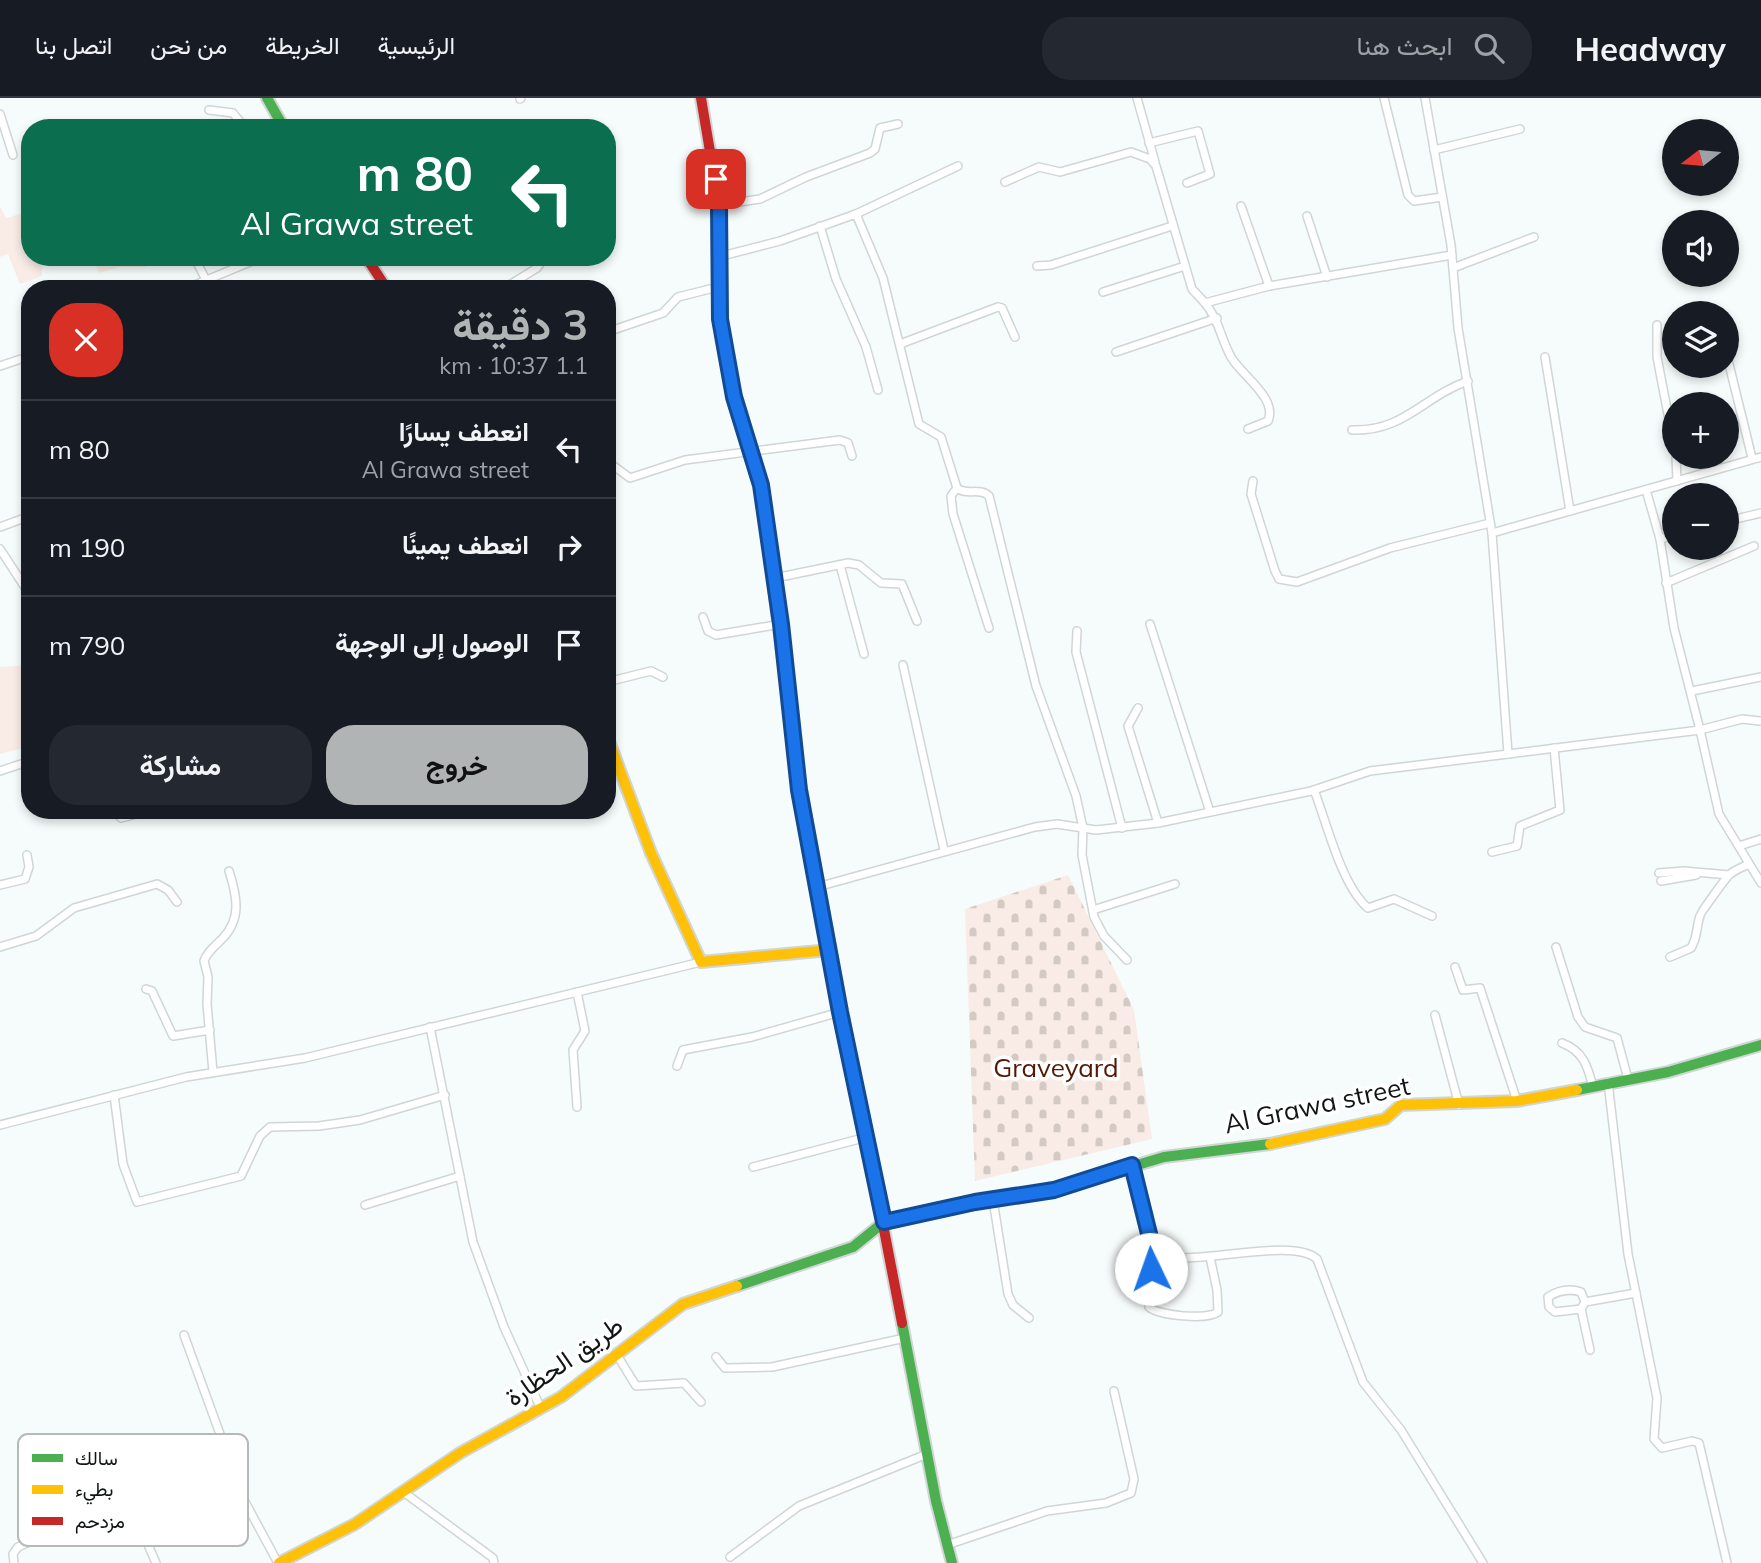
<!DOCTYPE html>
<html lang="ar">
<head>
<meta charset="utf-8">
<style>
  :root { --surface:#171b24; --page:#242831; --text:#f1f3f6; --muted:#9ea1a6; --line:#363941; --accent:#b0b4b5 }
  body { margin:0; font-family:Mulish,Vazirmatn,sans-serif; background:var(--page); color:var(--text); direction:rtl; height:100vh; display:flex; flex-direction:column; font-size:26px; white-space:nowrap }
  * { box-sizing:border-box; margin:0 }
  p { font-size:23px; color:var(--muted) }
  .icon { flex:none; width:38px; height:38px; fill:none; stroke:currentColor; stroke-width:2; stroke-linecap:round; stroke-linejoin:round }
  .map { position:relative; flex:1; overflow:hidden; direction:ltr }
  .sheet { position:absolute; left:21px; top:182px; width:595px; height:539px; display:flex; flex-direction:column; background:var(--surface); border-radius:28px; box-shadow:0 4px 10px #0003; direction:rtl }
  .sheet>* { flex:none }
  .banner { position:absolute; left:21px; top:21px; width:595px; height:147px; border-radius:28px; box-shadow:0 4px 10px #0003; direction:rtl; background:#0b6e4f; color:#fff; overflow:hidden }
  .needle { width:46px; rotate:254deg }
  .buttons { position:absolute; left:1662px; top:21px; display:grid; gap:14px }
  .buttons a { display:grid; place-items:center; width:77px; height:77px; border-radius:50%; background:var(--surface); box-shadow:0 4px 10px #0003; font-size:35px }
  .pin { position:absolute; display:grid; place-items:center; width:60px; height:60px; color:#fff; margin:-30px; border-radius:14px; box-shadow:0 4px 10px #0006 }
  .me { position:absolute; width:77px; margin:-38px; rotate:357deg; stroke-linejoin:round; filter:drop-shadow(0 0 5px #0008) }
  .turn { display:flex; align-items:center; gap:24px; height:147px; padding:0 28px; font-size:32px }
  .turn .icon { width:91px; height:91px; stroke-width:2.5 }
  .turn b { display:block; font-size:49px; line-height:60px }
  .round { display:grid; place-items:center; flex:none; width:74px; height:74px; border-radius:28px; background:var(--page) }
  .headline { display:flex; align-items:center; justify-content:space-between; height:119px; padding:0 28px }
  h1 { font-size:42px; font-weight:700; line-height:52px; color:var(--accent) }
  .action { display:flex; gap:14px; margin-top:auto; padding:14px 28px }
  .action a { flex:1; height:80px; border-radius:28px; background:var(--accent); color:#111; font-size:28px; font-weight:700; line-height:80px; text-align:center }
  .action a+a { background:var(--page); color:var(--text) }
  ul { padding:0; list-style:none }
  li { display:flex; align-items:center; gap:21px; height:98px; padding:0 28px; border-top:2px solid var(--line) }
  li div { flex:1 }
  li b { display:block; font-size:26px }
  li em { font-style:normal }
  header { display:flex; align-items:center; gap:42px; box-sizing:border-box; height:98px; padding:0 35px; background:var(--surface); border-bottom:2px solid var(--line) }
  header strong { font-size:33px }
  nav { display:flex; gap:38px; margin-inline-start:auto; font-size:24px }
  .search { width:490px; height:63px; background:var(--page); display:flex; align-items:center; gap:18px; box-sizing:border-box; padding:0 24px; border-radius:28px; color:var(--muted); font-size:26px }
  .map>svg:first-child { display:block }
  .grass { fill:#f9ece6 }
  .cemetery { fill:url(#cemetery-stones) }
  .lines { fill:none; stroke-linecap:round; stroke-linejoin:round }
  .street-casing { stroke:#d0d6d5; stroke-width:10 }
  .fast-casing { stroke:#d0d6d5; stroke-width:14 }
  .slow-casing { stroke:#d0d6d5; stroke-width:14 }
  .jam-casing { stroke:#d0d6d5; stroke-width:14 }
  .street { stroke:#fefffe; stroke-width:7 }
  .fast { stroke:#4caf50; stroke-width:10 }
  .slow { stroke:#ffc107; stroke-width:10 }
  .jam { stroke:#c62828; stroke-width:10 }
  .route-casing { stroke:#114b97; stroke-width:18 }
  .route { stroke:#1a73e8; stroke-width:12 }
  .labels { text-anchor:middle; stroke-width:7; stroke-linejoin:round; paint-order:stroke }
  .park-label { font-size:26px; fill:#541906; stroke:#fff }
  .street-label { font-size:26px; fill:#101615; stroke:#fff }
  .key { fill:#fff; stroke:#b7b9b9; stroke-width:2 }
  .key-label { font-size:19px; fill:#101615 }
</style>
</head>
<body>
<header>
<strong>Headway</strong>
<div class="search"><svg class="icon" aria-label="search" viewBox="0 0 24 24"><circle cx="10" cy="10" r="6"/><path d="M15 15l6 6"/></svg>ابحث هنا</div>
<nav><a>الرئيسية</a><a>الخريطة</a><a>من نحن</a><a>اتصل بنا</a></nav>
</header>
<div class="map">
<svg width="1761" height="1465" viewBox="0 0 1761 1465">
  <defs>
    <pattern id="cemetery-stones" width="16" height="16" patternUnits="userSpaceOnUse" patternTransform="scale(1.75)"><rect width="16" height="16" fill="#f9ece6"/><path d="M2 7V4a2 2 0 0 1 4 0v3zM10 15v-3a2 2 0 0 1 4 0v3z" fill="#d4cac4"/></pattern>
  </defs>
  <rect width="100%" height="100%" fill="#f6fcfb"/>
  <g class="grass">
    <path d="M 0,109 L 6,120 L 30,113 L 30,159 L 62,159 L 42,168 L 42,178 L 20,186 L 8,156 L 0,159 Z"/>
    <path d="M 93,159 L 144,159 L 146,169 L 119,169 L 99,175 Z"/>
    <path d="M 30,567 L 30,648 L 0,656 L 0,569 Z"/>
  </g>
  <path class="cemetery" d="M 1068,777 L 1134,912 L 1152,1041 L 975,1083 L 965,811 Z"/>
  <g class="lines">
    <g class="street-casing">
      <g id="street">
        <path d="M 1137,0 L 1155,64"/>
        <path d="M 1384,0 L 1408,97 L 1414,103 L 1442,99"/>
        <path d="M 520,1 L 521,0"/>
        <path d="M 209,12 L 233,15 L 245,30"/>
        <path d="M 0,16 L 13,57"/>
        <path d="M 1149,45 L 1198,33 L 1210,76 L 1187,85"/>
        <path d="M 1434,52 L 1520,31"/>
        <path d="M 1005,84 L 1039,69 L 1060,74 L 1131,54 L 1150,61 L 1156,68 L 1192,191 L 1205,205 L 1269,188 L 1452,157"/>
        <path d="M 719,107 L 760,101 L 806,79 L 870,55 L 875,51 L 880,30 L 898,26"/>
        <path d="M 1241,108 L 1269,188"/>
        <path d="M 856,116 L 958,68"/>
        <path d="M 1307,118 L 1327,179"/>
        <path d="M 820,128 L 836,181 L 866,249 L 878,292"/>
        <path d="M 194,159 L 205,180"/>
        <path d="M 718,159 L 780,143 L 856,116 L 883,180 L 919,326 L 941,339 L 957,390 C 966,398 980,389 989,398 L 1036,588 L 1076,698 L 1083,730 L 1082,757 L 1094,819 L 1104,838 L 1127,862"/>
        <path d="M 1037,168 L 1051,167 L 1172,128"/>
        <path d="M 1453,170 L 1534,139"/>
        <path d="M 185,191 L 262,159"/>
        <path d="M 503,191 L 537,170 L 540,166 L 538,159"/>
        <path d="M 1103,194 L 1185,168"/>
        <path d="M 1205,205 C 1219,222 1221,241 1231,259 C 1241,277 1278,300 1268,323 L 1248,331"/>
        <path d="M 1657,227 L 1657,259 L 1675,353"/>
        <path d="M 613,232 L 663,215 L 678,199 L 718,189"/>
        <path d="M 900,246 L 998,209 L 1002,210 L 1015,239"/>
        <path d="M 1116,254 L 1217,220"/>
        <path d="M 1727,258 L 1752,360"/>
        <path d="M 1545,259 L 1570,413"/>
        <path d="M 0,268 L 30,258"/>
        <path d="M 1352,332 C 1404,334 1424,298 1468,283"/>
        <path d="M 1676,359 L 1677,383"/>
        <path d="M 607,363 L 630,380 L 685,362 L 840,342 L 848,345 L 852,358"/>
        <path d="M 1253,383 L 1251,396 L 1275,473 L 1279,481 L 1297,484 L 1390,450 L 1490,425"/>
        <path d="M 957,390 L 951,398 L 953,416 L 989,530"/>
        <path d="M 1727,423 L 1761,415"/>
        <path d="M 0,429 L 30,418"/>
        <path d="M 1492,435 L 1761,359"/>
        <path d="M 1660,441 L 1675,437"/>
        <path d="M 0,451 L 30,497"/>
        <path d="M 840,467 L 864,556"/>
        <path d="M 775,480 L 848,465 L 859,467 L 881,485 L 902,486 L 917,523"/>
        <path d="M 1666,485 L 1754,448"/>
        <path d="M 703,519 L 708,533 L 716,537 L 781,526"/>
        <path d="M 1150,526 L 1210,714"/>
        <path d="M 1077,533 L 1076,554 L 1122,730"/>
        <path d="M 903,567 L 944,752"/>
        <path d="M 607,584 L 651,573 L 663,579"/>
        <path d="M 1692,593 L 1761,579"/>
        <path d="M 1138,610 L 1128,628 L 1158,725"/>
        <path d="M 1760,623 L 1742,621 L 1700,632 L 1719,716 L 1761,785"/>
        <path d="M 1508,656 L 1700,632 L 1674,530 L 1660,441 L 1646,392"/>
        <path d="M 0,673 L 30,663"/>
        <path d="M 1314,692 C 1327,725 1341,787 1368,810 L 1394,801 L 1432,818"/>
        <path d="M 114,712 L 121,720 L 152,712"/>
        <path d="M 1739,748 L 1761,741"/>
        <path d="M 1492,754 L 1517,748 L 1520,728 L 1560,712 L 1554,650"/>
        <path d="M 1659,775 L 1684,773 L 1729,777"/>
        <path d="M 1661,783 L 1696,777"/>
        <path d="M 0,787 L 25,781 L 29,769 L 27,757"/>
        <path d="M 817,789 L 1035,729 L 1057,726 L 1096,732 L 1158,725 L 1311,693 L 1370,673 L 1508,656 L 1492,435 L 1458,230 L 1451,147 L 1425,0"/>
        <path d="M 1093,812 L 1175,786"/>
        <path d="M 0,849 L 36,838 L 74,810 L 157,786 L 168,792 L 177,804"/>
        <path d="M 1556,849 L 1578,919 L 1585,929 L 1617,940 L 1628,981"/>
        <path d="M 1670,859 L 1691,850 C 1698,839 1696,829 1700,818 C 1700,815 1726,780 1729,777 C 1734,772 1743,769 1749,766"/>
        <path d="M 1455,869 L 1463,892 L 1480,890 L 1517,1003"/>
        <path d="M 146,891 L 152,893 L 173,938 L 210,932"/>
        <path d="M 1435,917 L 1459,1007"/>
        <path d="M 430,929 L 473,1144 L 504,1229 L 541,1311"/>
        <path d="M 1562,945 C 1583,953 1588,968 1593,990"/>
        <path d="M 677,968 L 683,952 L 752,939 L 840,914"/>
        <path d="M 213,974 L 207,906 L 208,879 L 204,863 C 207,854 215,848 222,841 C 242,821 237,798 229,773"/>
        <path d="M 1608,984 L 1628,1156 L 1657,1300 L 1654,1341 L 1662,1350 L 1692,1343 L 1699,1345 L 1727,1465"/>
        <path d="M 114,997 L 123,1066 L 137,1104 L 241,1078 L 260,1038 L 270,1029 L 319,1028 L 360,1022 L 445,997"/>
        <path d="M 577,1009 L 573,952 L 585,933 L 577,894"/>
        <path d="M 0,1027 L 186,979 L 305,960 L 701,864"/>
        <path d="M 1132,1067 L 1145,1110 L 1152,1153 L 1156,1157 C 1196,1169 1292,1138 1317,1161 L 1363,1284 L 1401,1332 L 1483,1465"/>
        <path d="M 753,1069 L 867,1039"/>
        <path d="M 993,1102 L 1008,1196 L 1013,1207 L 1029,1220"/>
        <path d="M 365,1107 L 460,1078"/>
        <path d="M 1154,1155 L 1148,1186 L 1149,1209 C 1159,1218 1208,1222 1218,1214 L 1217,1192 L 1210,1159"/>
        <path d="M 1581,1211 L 1555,1214 L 1549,1209 L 1548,1199 C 1559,1192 1569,1190 1581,1194 L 1585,1204"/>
        <path d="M 184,1237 L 244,1402 L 278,1465"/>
        <path d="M 1590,1252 L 1581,1211 L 1585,1204 L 1636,1195"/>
        <path d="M 617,1257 L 636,1288 L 684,1285 L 701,1304"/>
        <path d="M 716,1259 L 725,1270 L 772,1269 L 905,1240"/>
        <path d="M 402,1393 L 493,1460 L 494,1465"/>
        <path d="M 102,1416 L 122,1409 L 133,1412 L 156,1465"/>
        <path d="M 947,1447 L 1047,1413 L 1106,1405 L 1131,1395 L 1134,1381 L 1114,1293"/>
        <path d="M 730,1459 L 799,1408 L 927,1356"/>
        <path d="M 14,1465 L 13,1456 L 18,1449 L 63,1429"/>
      </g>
    </g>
    <g class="fast-casing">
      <g id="fast">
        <path d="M 267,0 L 284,30"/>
        <path d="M 744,326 L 761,387 L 796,665"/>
        <path d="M 1577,992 L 1668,974 L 1761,947"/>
        <path d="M 737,1188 L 853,1149 L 884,1124 L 975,1104 L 1054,1092 L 1164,1059 L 1270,1046"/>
        <path d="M 902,1225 L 936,1403 L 952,1465"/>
      </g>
    </g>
    <g class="slow-casing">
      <g id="slow">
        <path d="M 607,638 L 651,755 L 701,864 L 830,852"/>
        <path d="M 796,665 L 848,945"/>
        <path d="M 1270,1046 L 1385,1021 L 1401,1007 L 1517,1003 L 1577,992"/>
        <path d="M 279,1465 L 355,1426 L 460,1355 L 561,1299 L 683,1206 L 737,1188"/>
      </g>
    </g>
    <g class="jam-casing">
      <g id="jam">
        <path d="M 701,0 L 719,107 L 720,221 L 727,267 L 744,326"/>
        <path d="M 366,159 L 387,191"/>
        <path d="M 848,945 L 902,1225"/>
      </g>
    </g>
    <use href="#street" class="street"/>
    <use href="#fast" class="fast"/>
    <use href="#slow" class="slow"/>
    <use href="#jam" class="jam"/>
  </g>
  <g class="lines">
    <g class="route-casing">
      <path id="route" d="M 716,81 L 719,107 L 720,221 L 734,299 L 761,387 L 781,526 L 799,692 L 840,914 L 884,1124 L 975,1104 L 1054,1092 L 1132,1067 L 1154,1156 L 1151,1171"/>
    </g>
    <use href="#route" class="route"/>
  </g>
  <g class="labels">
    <g class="park-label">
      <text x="1056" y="979">Graveyard</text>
    </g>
    <g class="street-label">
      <text transform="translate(1317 1007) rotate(-12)" y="9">Al Grawa street</text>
      <text transform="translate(564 1263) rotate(-35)" y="9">طريق الحظارة</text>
    </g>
  </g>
  <rect x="18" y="1336" width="230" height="112" rx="10" class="key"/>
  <rect x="32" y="1356" width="31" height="8" fill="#4caf50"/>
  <rect x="32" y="1387" width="31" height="9" fill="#ffc107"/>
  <rect x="32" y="1419" width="31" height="8" fill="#c62828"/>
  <g class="key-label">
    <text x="75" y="1367">سالك</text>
    <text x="75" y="1398">بطيء</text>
    <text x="75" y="1430">مزدحم</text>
  </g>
</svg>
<div class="buttons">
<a><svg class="needle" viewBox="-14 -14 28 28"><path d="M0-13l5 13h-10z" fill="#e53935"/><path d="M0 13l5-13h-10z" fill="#9ea1a6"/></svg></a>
<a><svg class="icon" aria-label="sound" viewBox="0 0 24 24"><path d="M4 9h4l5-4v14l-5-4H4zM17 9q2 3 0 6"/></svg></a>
<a><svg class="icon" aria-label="layers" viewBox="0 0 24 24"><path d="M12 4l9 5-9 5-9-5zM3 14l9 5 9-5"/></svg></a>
<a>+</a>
<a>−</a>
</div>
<div class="pin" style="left:716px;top:81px;background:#d93025"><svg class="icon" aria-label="arrive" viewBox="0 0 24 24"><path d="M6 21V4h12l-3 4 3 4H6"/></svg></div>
<svg class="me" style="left:1151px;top:1171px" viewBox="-20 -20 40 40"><circle r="19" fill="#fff"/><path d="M0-13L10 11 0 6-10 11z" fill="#1a73e8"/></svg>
<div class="banner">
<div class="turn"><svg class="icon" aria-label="left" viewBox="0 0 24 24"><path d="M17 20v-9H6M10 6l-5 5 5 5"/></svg><div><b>80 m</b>Al Grawa street</div></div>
</div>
<section class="sheet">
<div class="headline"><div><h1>3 دقيقة</h1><p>1.1 km · 10:37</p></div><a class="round" style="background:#d93025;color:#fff"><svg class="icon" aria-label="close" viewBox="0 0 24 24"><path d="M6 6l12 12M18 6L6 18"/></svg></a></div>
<ul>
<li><svg class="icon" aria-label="left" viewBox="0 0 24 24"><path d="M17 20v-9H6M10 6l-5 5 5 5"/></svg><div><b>انعطف يسارًا</b><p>Al Grawa street</p></div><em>80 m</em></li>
<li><svg class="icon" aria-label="right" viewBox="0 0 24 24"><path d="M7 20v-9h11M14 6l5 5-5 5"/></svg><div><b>انعطف يمينًا</b></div><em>190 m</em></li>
<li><svg class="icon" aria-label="arrive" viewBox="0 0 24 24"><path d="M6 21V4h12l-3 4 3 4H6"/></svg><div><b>الوصول إلى الوجهة</b></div><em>790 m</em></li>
</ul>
<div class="action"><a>خروج</a><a>مشاركة</a></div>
</section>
</div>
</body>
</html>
